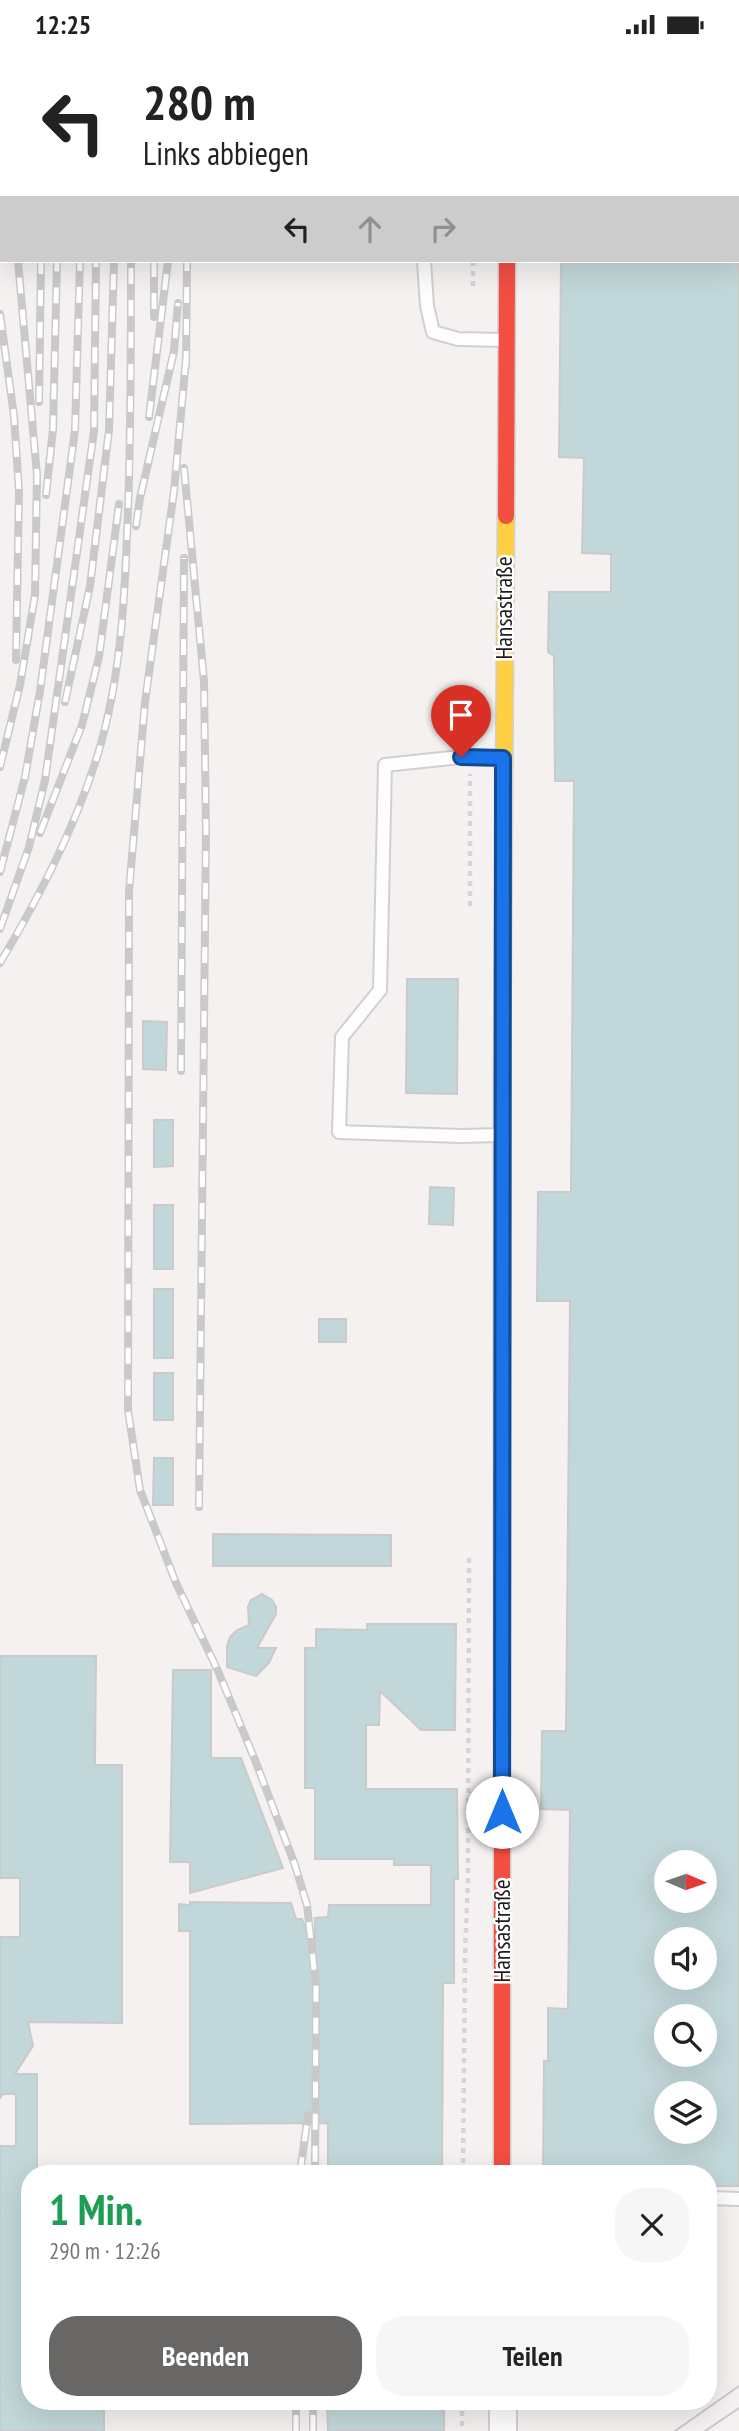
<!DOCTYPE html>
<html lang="de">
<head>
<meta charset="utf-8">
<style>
  :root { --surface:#fff; --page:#f6f6f6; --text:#222; --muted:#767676; --accent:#696666 }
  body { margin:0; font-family:"PT Sans Narrow",sans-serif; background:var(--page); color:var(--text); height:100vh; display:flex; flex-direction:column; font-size:26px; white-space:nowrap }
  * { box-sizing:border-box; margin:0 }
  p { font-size:23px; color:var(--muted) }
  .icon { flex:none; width:38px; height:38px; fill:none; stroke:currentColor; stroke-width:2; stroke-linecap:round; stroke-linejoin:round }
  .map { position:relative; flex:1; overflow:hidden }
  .details { position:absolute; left:21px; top:2116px; width:696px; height:245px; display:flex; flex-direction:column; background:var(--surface); border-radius:28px; box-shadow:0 7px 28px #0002 }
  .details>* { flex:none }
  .guide { position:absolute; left:0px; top:0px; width:740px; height:214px; box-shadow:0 7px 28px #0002; background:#fff; color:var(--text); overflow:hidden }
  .needle { width:46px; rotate:92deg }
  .tools { position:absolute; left:654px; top:1801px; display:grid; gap:14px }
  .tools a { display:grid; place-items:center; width:63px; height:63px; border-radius:50%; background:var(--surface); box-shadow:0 7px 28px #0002; font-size:35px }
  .pin { position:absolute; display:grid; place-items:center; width:60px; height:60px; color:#fff; margin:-72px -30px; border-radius:50% 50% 50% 0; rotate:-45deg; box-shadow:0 0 7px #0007 }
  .pin .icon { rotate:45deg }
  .me { position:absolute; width:77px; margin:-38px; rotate:0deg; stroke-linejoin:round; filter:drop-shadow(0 0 5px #0008) }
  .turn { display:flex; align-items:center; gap:24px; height:147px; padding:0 28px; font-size:32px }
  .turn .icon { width:91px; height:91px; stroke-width:2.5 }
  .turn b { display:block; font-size:49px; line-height:60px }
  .lanes { display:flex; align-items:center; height:66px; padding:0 28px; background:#0003; justify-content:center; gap:35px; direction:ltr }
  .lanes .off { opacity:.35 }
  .round { display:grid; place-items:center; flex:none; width:74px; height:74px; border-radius:28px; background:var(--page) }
  .head { display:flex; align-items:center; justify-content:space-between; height:119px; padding:0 28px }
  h1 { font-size:42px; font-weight:700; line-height:52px; color:#1e9e55 }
  .button { display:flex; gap:14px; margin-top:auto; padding:14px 28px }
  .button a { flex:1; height:80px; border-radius:28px; background:var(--accent); color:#fff; font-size:28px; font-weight:700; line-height:80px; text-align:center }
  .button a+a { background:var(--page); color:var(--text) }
  .status { display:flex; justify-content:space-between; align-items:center; height:49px; padding:0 35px; background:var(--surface); direction:ltr }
  .status svg { height:19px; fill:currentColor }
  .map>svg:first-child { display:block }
  .building { fill:#c2d7da; stroke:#cbcaca; stroke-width:2; fill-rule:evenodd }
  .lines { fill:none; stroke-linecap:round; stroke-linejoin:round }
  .lane-casing { stroke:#d2cfcf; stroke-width:16 }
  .street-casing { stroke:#d2cfcf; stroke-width:30 }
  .fast-casing { stroke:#d2cfcf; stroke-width:19 }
  .slow-casing { stroke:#d2cfcf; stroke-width:19 }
  .jam-casing { stroke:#d2cfcf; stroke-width:19 }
  .path { stroke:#d6d5d5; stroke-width:4.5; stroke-dasharray:5 5; stroke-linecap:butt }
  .lane { stroke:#fefdfd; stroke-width:12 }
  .street { stroke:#fefdfd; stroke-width:26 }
  .fast { stroke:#16e098; stroke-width:16 }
  .slow { stroke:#ffcf43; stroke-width:16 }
  .jam { stroke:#f24e42; stroke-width:16 }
  .tram { stroke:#cac9c9; stroke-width:2 }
  .rail-casing { stroke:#cac9c9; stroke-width:8 }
  .rail { stroke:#fff; stroke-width:5; stroke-dasharray:16; stroke-linecap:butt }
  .route-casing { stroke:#114b97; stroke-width:18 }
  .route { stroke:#1a73e8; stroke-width:12 }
  .labels { text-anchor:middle; stroke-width:5; stroke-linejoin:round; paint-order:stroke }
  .street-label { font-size:24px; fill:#1d1b1b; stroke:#fff }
</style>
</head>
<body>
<div class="status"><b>12:25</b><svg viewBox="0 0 49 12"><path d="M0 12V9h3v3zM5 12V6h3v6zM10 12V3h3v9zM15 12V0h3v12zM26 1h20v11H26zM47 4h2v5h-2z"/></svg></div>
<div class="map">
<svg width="739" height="2382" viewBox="0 0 739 2382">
  <rect width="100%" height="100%" fill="#f5f1f1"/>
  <g class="building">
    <path d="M 561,212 L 739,212 L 739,2137 L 709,2137 L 709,2124 L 543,2124 L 544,2012 L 548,2012 L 548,1959 L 568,1960 L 570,1761 L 541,1760 L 542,1682 L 566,1682 L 570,1252 L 537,1252 L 538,1143 L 571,1143 L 574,732 L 555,732 L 554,607 L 548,603 L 549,543 L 611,543 L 611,505 L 582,504 L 584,409 L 559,408 ZM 667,1813 L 705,1813 L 705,1852 L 667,1852 ZM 667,1890 L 705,1890 L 705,1928 L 667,1928 ZM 667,1967 L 705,1967 L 705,2006 L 667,2006 ZM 667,2044 L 705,2044 L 705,2082 L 667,2082 Z"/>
    <path d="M 407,930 L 458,930 L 457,1045 L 406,1044 Z"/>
    <path d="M 143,972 L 167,973 L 166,1021 L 143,1020 Z"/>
    <path d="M 154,1071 L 173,1071 L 173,1117 L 154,1118 Z"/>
    <path d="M 430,1138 L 454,1139 L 453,1176 L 429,1175 Z"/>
    <rect x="154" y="1156" width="19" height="64"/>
    <rect x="154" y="1240" width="19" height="69"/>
    <rect x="319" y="1270" width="27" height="23"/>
    <rect x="154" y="1324" width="19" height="47"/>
    <path d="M 154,1409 L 173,1409 L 173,1456 L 153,1456 Z"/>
    <path d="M 213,1485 L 391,1486 L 391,1517 L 213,1517 Z"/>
    <path d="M 262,1545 L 272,1551 L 276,1558 L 276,1565 L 257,1599 L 276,1599 L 269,1614 L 256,1627 L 227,1618 L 227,1597 L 230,1588 L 237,1581 L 249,1576 L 248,1558 L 251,1551 Z"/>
    <path d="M 367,1575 L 456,1575 L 455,1681 L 421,1681 L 380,1642 L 379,1676 L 366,1676 L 366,1740 L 457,1740 L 458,1830 L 454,1830 L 454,1934 L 443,1934 L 442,2124 L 328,2124 L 328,2074 L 190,2075 L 190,1882 L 179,1882 L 179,1855 L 190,1856 L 190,1853 L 291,1854 L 296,1870 L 302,1870 L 315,1904 L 315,1869 L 328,1868 L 329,1856 L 431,1856 L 431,1816 L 394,1816 L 394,1810 L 315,1810 L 315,1739 L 305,1739 L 305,1599 L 316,1599 L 316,1580 L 367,1581 Z"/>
    <path d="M 0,1607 L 96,1607 L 95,1716 L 122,1716 L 122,1974 L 28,1973 L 33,1997 L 15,2025 L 37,2025 L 37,2124 L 30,2124 L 30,2352 L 104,2352 L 104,2382 L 0,2382 L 0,2097 L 16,2097 L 16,2045 L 3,2045 L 0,2049 L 0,1888 L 20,1888 L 20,1829 L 0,1829 Z"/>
    <path d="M 173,1621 L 211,1621 L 211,1709 L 241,1709 L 283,1819 L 190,1844 L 190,1813 L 170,1813 Z"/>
    <path d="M 327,2352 L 444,2352 L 444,2382 L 328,2382 Z"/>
  </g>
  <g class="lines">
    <g class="lane-casing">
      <g id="lane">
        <path d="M 405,0 L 405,2"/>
        <path d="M 738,117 L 739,117"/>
        <path d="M 424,212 L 427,257 L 433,283 L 458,290 L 502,291"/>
        <path d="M 501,1086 L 461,1087 L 339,1083 L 342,988 L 380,941 L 385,716 L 470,707 L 503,709"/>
        <path d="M 709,2149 L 739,2150"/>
      </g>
    </g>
    <g class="street-casing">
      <g id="street">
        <path d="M 508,2 L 508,0"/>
        <path d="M 503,2352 L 503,2382"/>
      </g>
    </g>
    <g class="fast-casing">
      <path id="fast" d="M 502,1331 L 502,1686"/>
    </g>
    <g class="slow-casing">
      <path id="slow" d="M 502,1021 L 506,467"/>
    </g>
    <g class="jam-casing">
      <g id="jam">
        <path d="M 506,467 L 507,212"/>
        <path d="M 502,1331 L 502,1021"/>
        <path d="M 502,1686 L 502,2124"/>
      </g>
    </g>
    <g class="path">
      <path d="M 473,0 L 473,2"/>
      <path d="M 540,2 L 540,0"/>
      <path d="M 473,212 L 473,241"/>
      <path d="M 470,857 L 470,725"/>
      <path d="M 463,2124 L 465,1906 L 468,1831 L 469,1506"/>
      <path d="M 462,2352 L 462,2382"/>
    </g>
    <use href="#lane" class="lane"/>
    <use href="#street" class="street"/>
    <use href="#fast" class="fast"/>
    <use href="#slow" class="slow"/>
    <use href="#jam" class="jam"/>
    <g class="tram">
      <path d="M 675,2382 L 739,2337"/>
      <path d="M 705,2382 L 739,2359"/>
    </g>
    <g class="rail-casing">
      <g id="rail">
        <path d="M 154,0 L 154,2"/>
        <path d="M 6,2 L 6,0"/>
        <path d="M 26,2 L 26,0"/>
        <path d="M 44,2 L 44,0"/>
        <path d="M 60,2 L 60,0"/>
        <path d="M 82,2 L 82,0"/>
        <path d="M 99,2 L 99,0"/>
        <path d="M 117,2 L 117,0"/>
        <path d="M 136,2 L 136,0"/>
        <path d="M 172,2 L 172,0"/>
        <path d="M 197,2 L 197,0"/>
        <path d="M 0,31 L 2,46"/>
        <path d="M 154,212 L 154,268"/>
        <path d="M 0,265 L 14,367 L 19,442 L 16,611"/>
        <path d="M 186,310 L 174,442 L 145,653 L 129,843 L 128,1361 L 140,1441 L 176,1534 L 218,1622 L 255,1711 L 295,1816 L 307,1856 L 316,1938 L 315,2124"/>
        <path d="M 186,318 L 187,212"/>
        <path d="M 39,353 L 41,212"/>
        <path d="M 149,368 L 168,212"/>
        <path d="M 184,419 L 204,632 L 206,783 L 199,1458"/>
        <path d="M 46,446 L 53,380 L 57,212"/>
        <path d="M 136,477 L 140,449 L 174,302 L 178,254"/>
        <path d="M 65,653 L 90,537 L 109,381 L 114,212"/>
        <path d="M 7,689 L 20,636 L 35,546 L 37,426 L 18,212"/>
        <path d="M 0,718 L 9,681"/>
        <path d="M 40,784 L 82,676 L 99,608 L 119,455"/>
        <path d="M 0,823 L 25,728 L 40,642 L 75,381 L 80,212"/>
        <path d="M 0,880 L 29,798 L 45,731 L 94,382 L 96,212"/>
        <path d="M 0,914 C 39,848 74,781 97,708 C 122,627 125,544 128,461 C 131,378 131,295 131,212"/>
        <path d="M 181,1022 L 184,509"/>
        <path d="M 300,2124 L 308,2066"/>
        <path d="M 296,2382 L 296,2352"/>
        <path d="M 313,2382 L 313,2352"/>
      </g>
    </g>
    <use href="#rail" class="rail"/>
  </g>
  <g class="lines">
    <g class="route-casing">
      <path id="route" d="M 461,708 L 503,709 L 502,1763"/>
    </g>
    <use href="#route" class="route"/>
  </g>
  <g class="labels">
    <g class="street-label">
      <text transform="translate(504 559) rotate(-90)" y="8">Hansastraße</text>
      <text transform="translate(502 1882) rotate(-90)" y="8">Hansastraße</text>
    </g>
  </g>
</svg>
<div class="tools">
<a><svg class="needle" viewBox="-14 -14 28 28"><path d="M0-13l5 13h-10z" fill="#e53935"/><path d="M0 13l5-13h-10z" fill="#767676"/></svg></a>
<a><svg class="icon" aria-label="sound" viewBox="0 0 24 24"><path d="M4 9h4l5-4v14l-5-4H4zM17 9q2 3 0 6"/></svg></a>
<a><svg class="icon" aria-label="search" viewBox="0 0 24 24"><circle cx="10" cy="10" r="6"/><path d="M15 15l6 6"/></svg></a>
<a><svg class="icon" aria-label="layers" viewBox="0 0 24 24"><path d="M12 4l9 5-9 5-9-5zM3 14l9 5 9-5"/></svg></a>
</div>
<div class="pin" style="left:461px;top:708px;background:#d93025"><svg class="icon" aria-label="arrive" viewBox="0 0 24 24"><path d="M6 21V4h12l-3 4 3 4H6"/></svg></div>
<svg class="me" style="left:502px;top:1763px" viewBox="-20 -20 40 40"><circle r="19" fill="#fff"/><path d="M0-13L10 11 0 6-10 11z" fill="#1a73e8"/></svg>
<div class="guide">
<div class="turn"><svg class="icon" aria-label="left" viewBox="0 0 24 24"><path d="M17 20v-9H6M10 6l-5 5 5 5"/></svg><div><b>280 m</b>Links abbiegen</div></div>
<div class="lanes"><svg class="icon" aria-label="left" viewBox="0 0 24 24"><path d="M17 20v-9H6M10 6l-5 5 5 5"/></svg><svg class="icon off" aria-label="ahead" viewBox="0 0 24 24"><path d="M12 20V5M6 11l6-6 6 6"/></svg><svg class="icon off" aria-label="right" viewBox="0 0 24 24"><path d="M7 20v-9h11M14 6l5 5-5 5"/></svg></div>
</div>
<section class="details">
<div class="head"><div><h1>1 Min.</h1><p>290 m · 12:26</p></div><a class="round"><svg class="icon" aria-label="close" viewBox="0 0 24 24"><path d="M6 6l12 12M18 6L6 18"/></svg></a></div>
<div class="button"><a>Beenden</a><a>Teilen</a></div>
</section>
</div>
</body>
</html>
